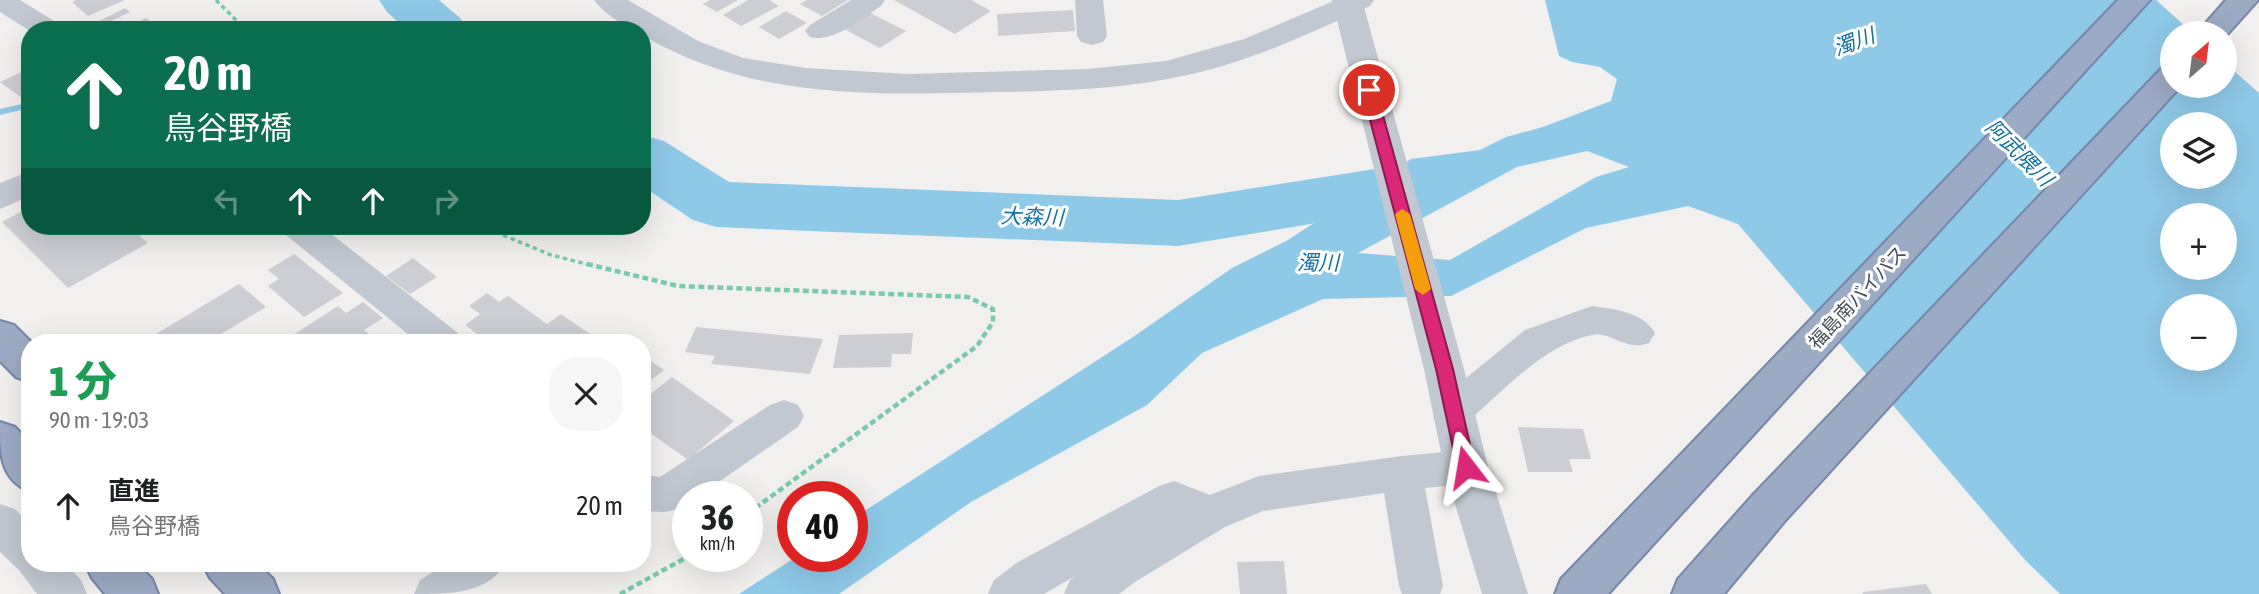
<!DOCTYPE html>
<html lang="ja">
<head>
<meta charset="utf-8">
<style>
  :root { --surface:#fff; --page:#f6f6f6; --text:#202124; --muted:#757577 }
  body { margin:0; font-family:"Asap Condensed","Noto Sans JP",sans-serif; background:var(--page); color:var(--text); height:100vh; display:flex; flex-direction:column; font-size:26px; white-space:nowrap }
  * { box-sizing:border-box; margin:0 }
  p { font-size:23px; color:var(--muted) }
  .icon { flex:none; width:38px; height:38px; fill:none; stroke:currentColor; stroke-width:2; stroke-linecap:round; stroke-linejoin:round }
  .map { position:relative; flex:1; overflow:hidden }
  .sheet { position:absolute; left:21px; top:334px; width:630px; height:238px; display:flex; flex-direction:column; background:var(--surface); border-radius:28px; box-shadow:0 7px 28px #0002 }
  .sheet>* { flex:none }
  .hud { position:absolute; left:21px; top:21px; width:630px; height:214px; border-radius:28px; box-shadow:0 7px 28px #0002; background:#0b6e4f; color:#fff; overflow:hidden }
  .needle { width:46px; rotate:28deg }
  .buttons { position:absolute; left:2160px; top:21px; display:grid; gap:14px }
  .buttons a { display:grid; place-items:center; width:77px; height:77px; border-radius:50%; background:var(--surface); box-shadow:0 7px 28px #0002; font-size:35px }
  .speed { position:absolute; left:672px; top:481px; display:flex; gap:14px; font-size:35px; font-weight:700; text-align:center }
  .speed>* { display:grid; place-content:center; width:91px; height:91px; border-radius:50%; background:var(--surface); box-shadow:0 7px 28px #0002; line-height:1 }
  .speed small { font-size:18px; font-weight:400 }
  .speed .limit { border:10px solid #d22; background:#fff; color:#111 }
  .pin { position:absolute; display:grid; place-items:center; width:60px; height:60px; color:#fff; margin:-30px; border:4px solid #fff; border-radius:50%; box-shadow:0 2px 7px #0007 }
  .me { position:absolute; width:77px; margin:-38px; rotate:346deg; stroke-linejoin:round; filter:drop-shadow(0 0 5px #0008) }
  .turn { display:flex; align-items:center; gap:24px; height:147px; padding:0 28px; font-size:32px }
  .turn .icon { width:91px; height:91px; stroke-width:2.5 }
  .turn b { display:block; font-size:49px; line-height:60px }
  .lanes { display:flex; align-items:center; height:66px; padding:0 28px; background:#0003; justify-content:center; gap:35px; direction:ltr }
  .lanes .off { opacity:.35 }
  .round { display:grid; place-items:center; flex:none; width:74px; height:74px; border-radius:28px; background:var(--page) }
  .summary { display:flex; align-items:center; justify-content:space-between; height:119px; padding:0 28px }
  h1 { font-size:42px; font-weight:800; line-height:52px; color:#1e9e55 }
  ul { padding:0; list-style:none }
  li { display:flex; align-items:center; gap:21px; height:105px; padding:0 28px }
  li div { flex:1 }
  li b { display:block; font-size:26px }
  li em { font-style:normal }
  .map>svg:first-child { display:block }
  .water { fill:#8fc9e8; fill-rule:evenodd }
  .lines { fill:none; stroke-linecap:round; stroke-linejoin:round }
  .stream { fill:#8fc9e8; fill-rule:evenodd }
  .river { fill:#8fc9e8; fill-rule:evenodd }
  .building { fill:#ccced4 }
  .trunk-casing { stroke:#7586a8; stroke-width:4 }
  .path-far1 { stroke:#79caad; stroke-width:3.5; stroke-dasharray:4.5 3.5; stroke-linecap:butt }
  .path { stroke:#79caad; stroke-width:4.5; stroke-dasharray:6 3.5; stroke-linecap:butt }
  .minor { fill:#c1c8d1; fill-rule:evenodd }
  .tertiary { fill:#c1c8d1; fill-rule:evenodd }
  .trunk { fill:#9cabc4; fill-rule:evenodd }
  .route { fill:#db2777; stroke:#8e194d; stroke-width:2 }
  .slow { fill:#f59e0b }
  .labels { text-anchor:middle; stroke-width:6; stroke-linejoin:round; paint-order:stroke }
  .street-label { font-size:19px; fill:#48505c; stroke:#fff }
  .water-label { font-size:21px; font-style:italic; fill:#1372a4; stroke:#fff }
</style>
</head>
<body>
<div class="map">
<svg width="2259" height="594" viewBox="0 0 2259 594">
  <rect width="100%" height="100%" fill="#f2f0ef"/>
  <path class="water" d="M 1545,0 L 2156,0 L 2193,33 L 2172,33 L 2172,86 L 2224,86 L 2224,62 L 2259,93 L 2259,594 L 2060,594 L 2026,561 L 1738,224 L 1688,206 L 1586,228 L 1451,296 L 1323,299 L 1202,353 L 1147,405 L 971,502 L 839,594 L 739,594 L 796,557 L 852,556 L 852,519 L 1133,337 L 1232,268 L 1288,240 L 1411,159 L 1480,150 L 1506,137 L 1543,127 L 1611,101 L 1617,79 L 1600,67 L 1572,62 L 1559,56 ZM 2172,124 L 2224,124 L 2224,177 L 2172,177 ZM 1587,151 L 1629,167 L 1596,177 L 1450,260 L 1358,253 L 1517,167 ZM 2172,215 L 2224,215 L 2224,268 L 2172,268 ZM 2172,306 L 2224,306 L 2224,359 L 2172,359 Z"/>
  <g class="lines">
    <path class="stream" d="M 30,102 L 30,108 L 0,115 L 0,109 Z"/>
    <g class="river">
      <path d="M 379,0 L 439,0 L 460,18 L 468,30 L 407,30 L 387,12 Z"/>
      <path d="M 642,135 L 664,141 L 729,182 L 1178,200 L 1432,160 L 1455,167 L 1464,182 L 1455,197 L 1432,204 L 1178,246 L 716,227 L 693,220 L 642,186 Z"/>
    </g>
  </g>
  <g class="building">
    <path d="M 76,0 L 125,0 L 88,16 L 72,2 Z"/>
    <path d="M 710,0 L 738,0 L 717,12 L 703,4 Z"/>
    <path d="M 748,0 L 769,0 L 779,6 L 741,26 L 723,15 Z"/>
    <path d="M 807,0 L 848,0 L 822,16 L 800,4 Z"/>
    <path d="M 894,0 L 971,0 L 991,11 L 955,34 Z"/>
    <path d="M 125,8 L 130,12 L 93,30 L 87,27 Z"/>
    <path d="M 1073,10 L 1075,31 L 998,36 L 997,14 Z"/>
    <path d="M 786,11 L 807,23 L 779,39 L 759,27 Z"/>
    <path d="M 868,12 L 906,31 L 880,48 L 842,28 Z"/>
    <path d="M 146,18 L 161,30 L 121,30 Z"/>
    <path d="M 30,68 L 30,94 L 22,98 L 0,82 Z"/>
    <path d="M 30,207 L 30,226 L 129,226 L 148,243 L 68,288 L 2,222 Z"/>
    <path d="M 294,254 L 343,293 L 304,317 L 268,286 L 279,279 L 268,270 Z"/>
    <path d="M 413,258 L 437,277 L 410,294 L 386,276 Z"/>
    <path d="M 239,284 L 266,307 L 221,334 L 230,343 L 141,343 Z"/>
    <path d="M 487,293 L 499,302 L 508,296 L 547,324 L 561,314 L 593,336 L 584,343 L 489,343 L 465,325 L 480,314 L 469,306 Z"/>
    <path d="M 363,302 L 383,318 L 364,330 L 380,343 L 289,343 L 285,340 L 338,306 L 346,313 Z"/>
    <path d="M 696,327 L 823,339 L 810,374 L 711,364 L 715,356 L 685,352 Z"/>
    <path d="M 913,333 L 911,354 L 892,354 L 891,367 L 833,368 L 839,335 Z"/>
    <path d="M 642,355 L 664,370 L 642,387 Z"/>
    <path d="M 672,377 L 734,421 L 688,460 L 642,427 L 642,401 Z"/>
    <path d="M 1518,427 L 1583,429 L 1591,459 L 1569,459 L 1573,472 L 1528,472 Z"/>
    <path d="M 1284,561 L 1287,594 L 1240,594 L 1237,562 Z"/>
    <path d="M 1926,584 L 1932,594 L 1863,594 L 1863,592 Z"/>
  </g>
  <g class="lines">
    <g class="trunk-casing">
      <g id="trunk">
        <path d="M 2118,0 L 2150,0 L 1608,594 L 1555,594 L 1561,579 Z"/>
        <path d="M 2226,0 L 2258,0 L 2224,38 L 2224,33 L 2197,33 Z"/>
        <path d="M 2172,66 L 2172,86 L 2181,86 L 1784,522 L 1724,594 L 1672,594 L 1678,579 L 1752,496 L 2161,69 Z"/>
        <path d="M 0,321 L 14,325 L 32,343 L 30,343 L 30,382 L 16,377 L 0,361 Z"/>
        <path d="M 0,422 L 15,427 L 30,443 L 30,492 C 0,479 0,455 0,422 Z"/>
        <path d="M 85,564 L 137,564 L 152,579 L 158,594 L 105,594 L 92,578 Z"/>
        <path d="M 203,564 L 257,564 L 273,579 L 279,594 L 225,594 L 210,578 Z"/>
      </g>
    </g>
    <g class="path-far1">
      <path d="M 216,0 L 246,30"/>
      <path d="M 481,226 L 551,255 L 594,266"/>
    </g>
    <g class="path">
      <path d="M 587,264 L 678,286 L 968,297 L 993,309 L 993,322 L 977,346 L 747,514"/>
      <path d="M 620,594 L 689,556"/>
    </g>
    <g class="minor">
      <path d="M 0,0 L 20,0 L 59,24 L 64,30 L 30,31 L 0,12 Z"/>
      <path d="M 594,0 L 628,0 L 698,41 L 743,58 L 806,68 L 907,74 L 1087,69 L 1166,61 L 1244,39 L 1336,0 L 1374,0 L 1370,6 C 1312,32 1255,60 1192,74 C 1129,89 1062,91 998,92 C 874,95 752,100 642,35 L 642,30 C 627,30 602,12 594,0 Z"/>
      <path d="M 851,0 L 885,0 L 881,6 C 861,19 834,43 810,37 L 805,31 L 810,25 Z"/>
      <path d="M 1075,0 L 1103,0 L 1107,36 L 1103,42 L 1092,45 L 1081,42 L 1077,36 Z"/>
      <path d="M 30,171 L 30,196 L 0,209 L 0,183 Z"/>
      <path d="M 281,226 L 321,226 L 458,333 L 464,343 L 419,343 L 286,235 Z"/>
      <path d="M 1592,306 C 1614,309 1643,312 1655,333 L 1649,343 C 1623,352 1614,331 1592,335 C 1543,345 1504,391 1467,422 L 1453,427 L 1439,422 L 1433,411 L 1439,400 L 1525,330 Z"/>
      <path d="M 784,400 L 798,405 L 804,416 L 798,427 L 697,497 L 688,497 L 688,503 C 672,514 661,513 642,510 L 642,474 L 660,477 L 770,405 Z"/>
      <path d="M 1466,450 L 1481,455 L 1487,467 L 1481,479 L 1466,484 L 1425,488 L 1443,586 L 1440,594 L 1402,594 L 1399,586 L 1384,493 L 1263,511 L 1225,527 L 1135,582 L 1119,594 L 1064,594 L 1070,580 L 1077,575 L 1044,594 L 988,594 L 994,580 L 1018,562 L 1159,486 L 1174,481 L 1210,495 L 1259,476 L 1402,456 Z"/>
      <path d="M 0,504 L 15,509 L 30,525 L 30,564 L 66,564 L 81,580 L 87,594 L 37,594 L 19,570 L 0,552 Z"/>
      <path d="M 446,564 L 505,564 C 487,594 450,594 414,594 L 420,580 Z"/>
    </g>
    <path class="tertiary" d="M 1332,0 L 1362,0 L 1464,369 L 1488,467 L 1528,594 L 1482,594 L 1444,467 L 1424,369 Z"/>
    <use href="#trunk" class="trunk"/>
  </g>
  <path class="route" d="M 1369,86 L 1376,90 L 1453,369 L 1475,467 L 1473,473 L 1466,475 L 1460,473 L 1457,467 L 1436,369 L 1362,90 Z"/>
  <path class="slow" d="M 1402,209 L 1410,214 L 1431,289 L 1423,295 L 1415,289 L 1395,214 Z"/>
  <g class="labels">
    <g class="street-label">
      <text transform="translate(1857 297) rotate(-47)" y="7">福島南バイパス</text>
    </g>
    <g class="water-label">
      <text transform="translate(1854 42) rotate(-20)" y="7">濁川</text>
      <text transform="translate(2019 153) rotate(45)" y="7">阿武隈川</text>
      <text transform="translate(1032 217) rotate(2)" y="7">大森川</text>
      <text x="1318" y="270">濁川</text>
    </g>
  </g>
</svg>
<div class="buttons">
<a><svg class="needle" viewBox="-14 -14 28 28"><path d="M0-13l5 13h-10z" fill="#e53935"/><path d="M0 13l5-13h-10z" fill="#757577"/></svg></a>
<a><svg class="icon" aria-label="layers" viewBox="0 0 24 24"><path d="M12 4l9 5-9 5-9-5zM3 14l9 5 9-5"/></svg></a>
<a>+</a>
<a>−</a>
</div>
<div class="speed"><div>36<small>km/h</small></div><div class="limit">40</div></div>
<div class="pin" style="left:1369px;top:90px;background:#d93025"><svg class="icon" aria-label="arrive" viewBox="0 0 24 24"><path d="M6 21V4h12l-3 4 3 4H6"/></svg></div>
<svg class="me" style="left:1466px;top:467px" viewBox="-20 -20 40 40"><path d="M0-17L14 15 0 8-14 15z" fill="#db2777" stroke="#fff" stroke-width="4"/></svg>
<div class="hud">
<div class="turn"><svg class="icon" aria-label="ahead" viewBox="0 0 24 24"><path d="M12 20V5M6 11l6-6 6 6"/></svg><div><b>20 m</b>鳥谷野橋</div></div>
<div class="lanes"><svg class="icon off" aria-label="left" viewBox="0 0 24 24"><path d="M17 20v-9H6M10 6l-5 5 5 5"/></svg><svg class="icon" aria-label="ahead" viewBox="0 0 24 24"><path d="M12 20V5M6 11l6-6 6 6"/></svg><svg class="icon" aria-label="ahead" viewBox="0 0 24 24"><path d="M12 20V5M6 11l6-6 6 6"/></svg><svg class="icon off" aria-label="right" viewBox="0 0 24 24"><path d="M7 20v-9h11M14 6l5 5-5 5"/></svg></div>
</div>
<section class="sheet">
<div class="summary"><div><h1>1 分</h1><p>90 m · 19:03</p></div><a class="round"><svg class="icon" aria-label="close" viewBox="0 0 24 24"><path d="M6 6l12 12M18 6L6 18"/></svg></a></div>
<ul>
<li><svg class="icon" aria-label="ahead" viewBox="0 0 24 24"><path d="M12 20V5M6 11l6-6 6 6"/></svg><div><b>直進</b><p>鳥谷野橋</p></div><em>20 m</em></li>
</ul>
</section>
</div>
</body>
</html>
